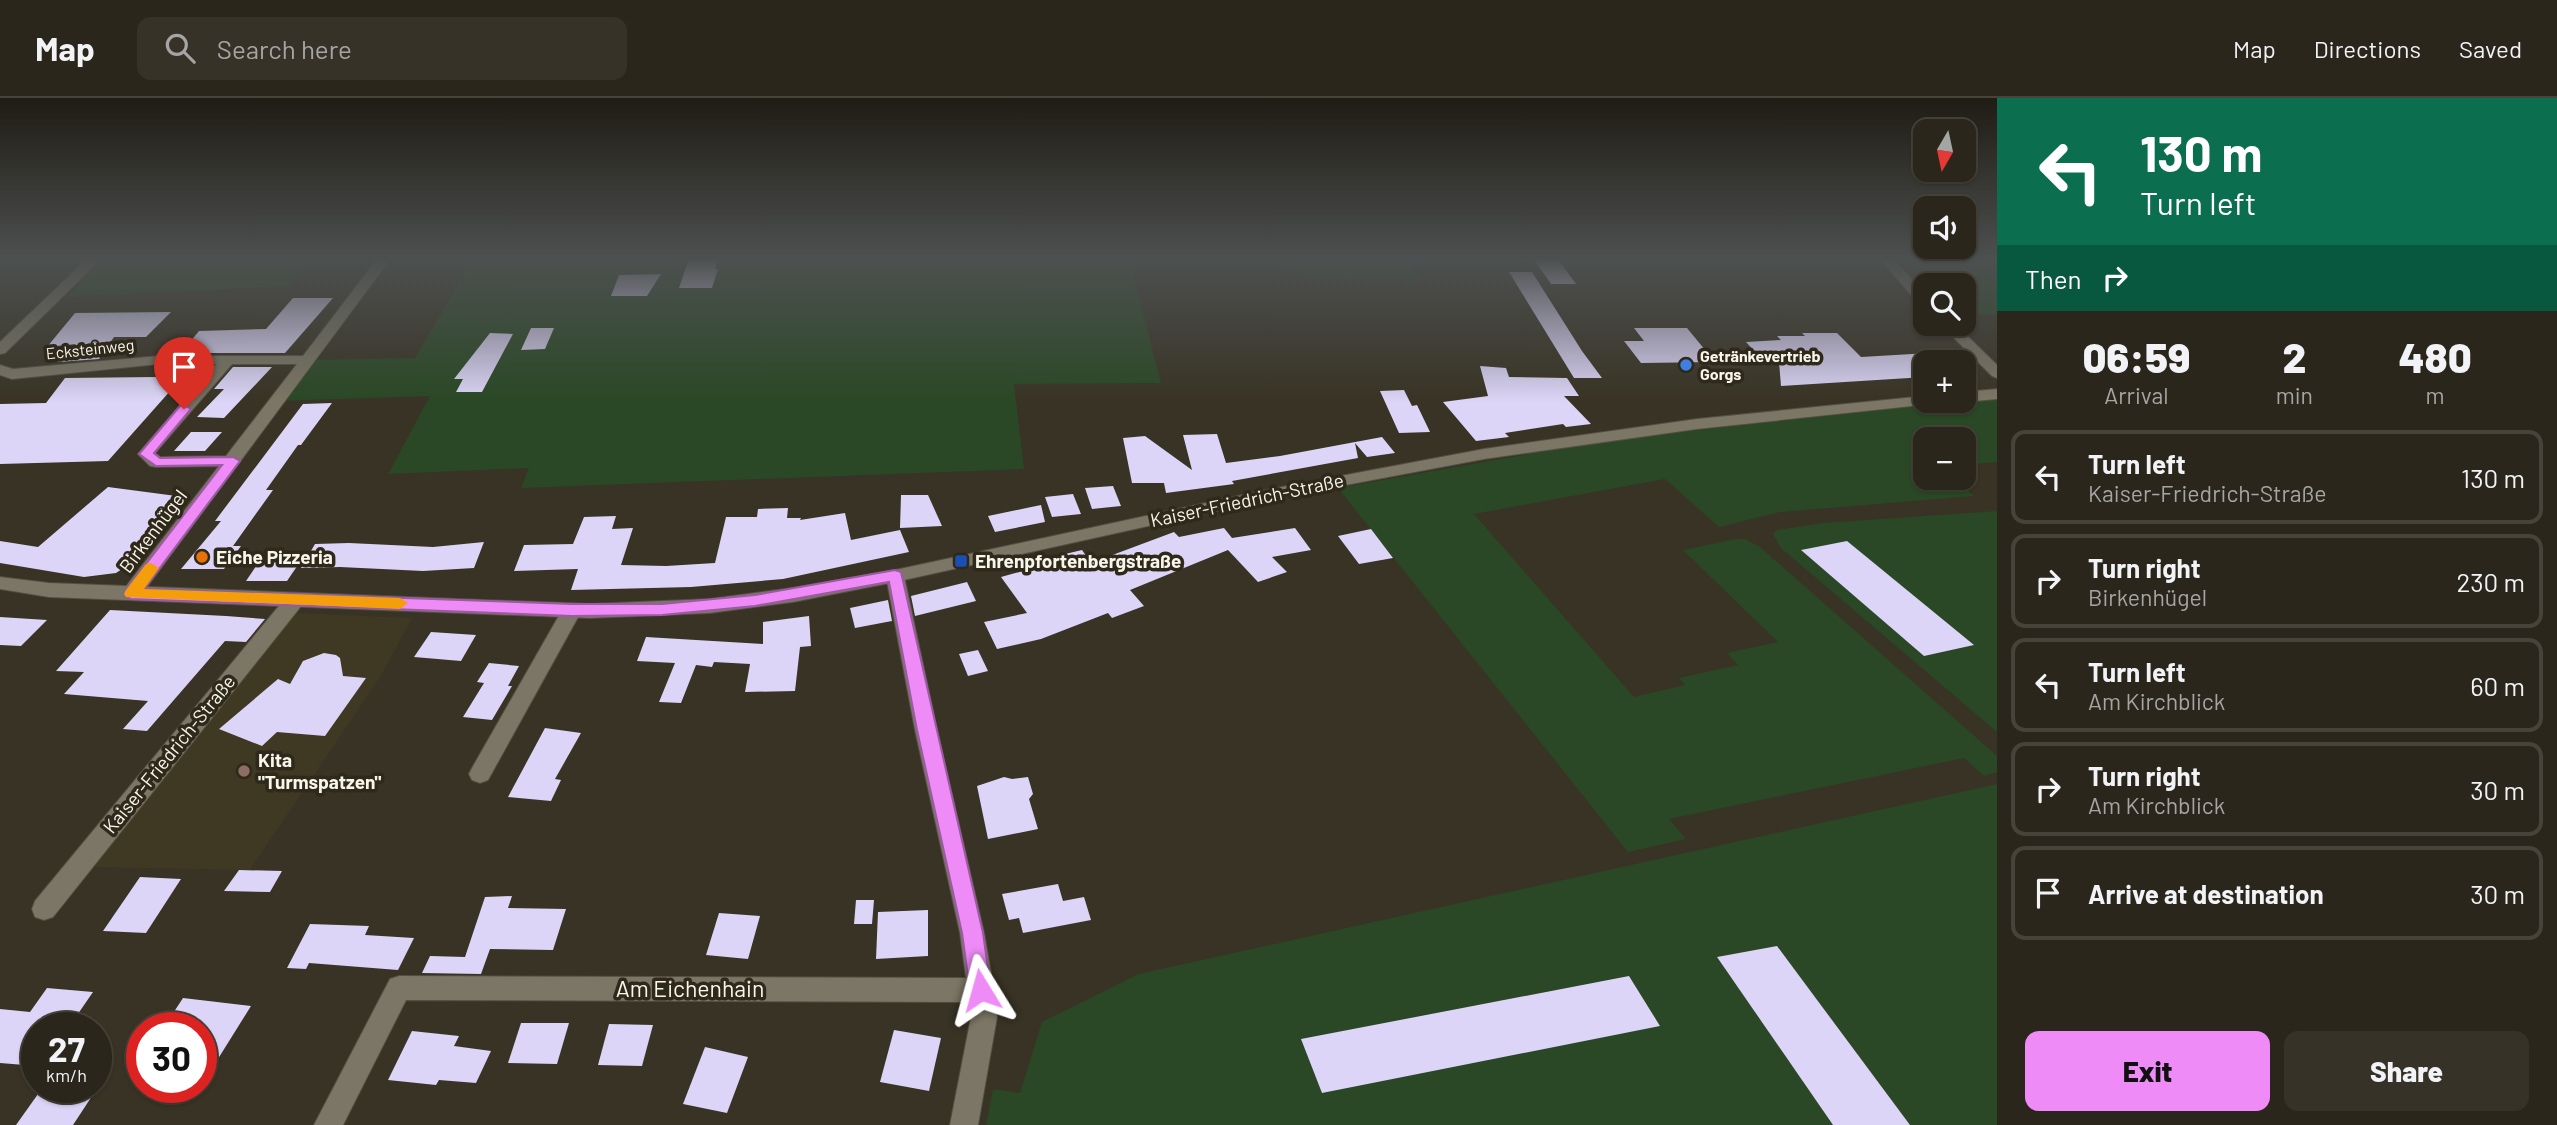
<!DOCTYPE html>
<html lang="en">
<head>
<meta charset="utf-8">
<style>
  :root { --surface:#2a261b; --page:#363228; --text:#f1f3f6; --muted:#a5a5a3; --line:#46433a; --accent:#ef8bf7 }
  body { margin:0; font-family:Barlow,sans-serif; background:var(--page); color:var(--text); height:100vh; display:flex; flex-direction:column; font-size:26px; white-space:nowrap }
  * { box-sizing:border-box; margin:0 }
  p { font-size:23px; color:var(--muted) }
  .icon { flex:none; width:38px; height:38px; fill:none; stroke:currentColor; stroke-width:2; stroke-linecap:round; stroke-linejoin:round }
  .map { position:relative; flex:1; overflow:hidden }
  .details { display:flex; flex-direction:column; background:var(--surface); width:560px }
  .details>* { flex:none }
  .hud { background:#0b6e4f; color:#fff; overflow:hidden }
  .needle { width:46px; rotate:189deg }
  .tools { position:absolute; left:1913px; top:21px; display:grid; gap:14px }
  .tools a { display:grid; place-items:center; width:63px; height:63px; border-radius:14px; background:var(--surface); box-shadow:0 2px 5px #0004,0 0 0 2px var(--line); font-size:35px }
  .speed { position:absolute; left:21px; top:914px; display:flex; gap:14px; font-size:35px; font-weight:700; text-align:center }
  .speed>* { display:grid; place-content:center; width:91px; height:91px; border-radius:50%; background:var(--surface); box-shadow:0 2px 5px #0004,0 0 0 2px var(--line); line-height:1 }
  .speed small { font-size:18px; font-weight:400 }
  .speed .limit { border:10px solid #d22; background:#fff; color:#111 }
  .pin { position:absolute; display:grid; place-items:center; width:60px; height:60px; color:#fff; margin:-72px -30px; border-radius:50% 50% 50% 0; rotate:-45deg; box-shadow:0 0 7px #0007 }
  .pin .icon { rotate:45deg }
  .me { position:absolute; width:77px; margin:-38px; rotate:352deg; stroke-linejoin:round; filter:drop-shadow(0 0 5px #0008) }
  .turn { display:flex; align-items:center; gap:24px; height:147px; padding:0 28px; font-size:32px }
  .turn .icon { width:91px; height:91px; stroke-width:2.5 }
  .turn b { display:block; font-size:49px; line-height:60px }
  .then { display:flex; align-items:center; height:66px; padding:0 28px; background:#0003; gap:14px; font-size:26px }
  .eta { display:flex; justify-content:space-evenly; align-items:center; height:119px; text-align:center }
  .eta b { font-size:42px; font-weight:800; line-height:49px }
  .action { display:flex; gap:14px; margin-top:auto; padding:14px 28px }
  .action a { flex:1; height:80px; border-radius:14px; background:var(--accent); color:#111; font-size:28px; font-weight:800; line-height:80px; text-align:center }
  .action a+a { background:var(--page); color:var(--text) }
  ul { padding:0; list-style:none }
  li { display:flex; align-items:center; gap:21px; height:94px; margin:0 14px 10px; padding:0 14px; border:4px solid var(--line); border-radius:14px }
  li div { flex:1 }
  li b { display:block; font-size:26px }
  li em { font-style:normal }
  header { display:flex; align-items:center; gap:42px; box-sizing:border-box; height:98px; padding:0 35px; background:var(--surface); border-bottom:2px solid var(--line) }
  header strong { font-size:33px }
  nav { display:flex; gap:38px; margin-inline-start:auto; font-size:24px }
  .search { width:490px; height:63px; background:var(--page); display:flex; align-items:center; gap:18px; box-sizing:border-box; padding:0 24px; border-radius:14px; color:var(--muted); font-size:26px }
  main { display:flex; flex:1; min-height:0 }
  .map>svg:first-child { display:block }
  .built { fill:#3f3822 }
  .green { fill:#2a4825; fill-rule:evenodd }
  .building { fill:#dcd5f7 }
  .lines { fill:none; stroke-linecap:round; stroke-linejoin:round }
  .minor-casing { stroke:#534f42; stroke-width:2 }
  .tertiary-casing { stroke:#534f42; stroke-width:2 }
  .minor { fill:#7b7665; fill-rule:evenodd }
  .tertiary { fill:#7b7665; fill-rule:evenodd }
  .route { fill:#ef8bf7; stroke:#9b5aa1; stroke-width:2 }
  .slow { fill:#f59e0b }
  .shop-dot { fill:#3f7fe0; stroke:#2e291a; stroke-width:2.5 }
  .food-dot { fill:#e8710a; stroke:#2e291a; stroke-width:2.5 }
  .transit-dot { fill:#1a4fb4; stroke:#2e291a; stroke-width:2.5 }
  .education-dot { fill:#8d6e63; stroke:#2e291a; stroke-width:2.5 }
  .labels { text-anchor:middle; stroke-width:7; stroke-linejoin:round; paint-order:stroke }
  .far-street-label { font-size:16px; fill:#f8f5eb; stroke:#2e291a }
  .far-poi-label { font-size:16px; font-weight:bold; fill:#f8f5eb; stroke:#2e291a; text-anchor:start }
  .street-label { font-size:19px; fill:#f8f5eb; stroke:#2e291a }
  .poi-label { font-size:19px; font-weight:bold; fill:#f8f5eb; stroke:#2e291a; text-anchor:start }
  .near-street-label { font-size:23px; fill:#f8f5eb; stroke:#2e291a }
</style>
</head>
<body>
<header>
<strong>Map</strong>
<div class="search"><svg class="icon" aria-label="search" viewBox="0 0 24 24"><circle cx="10" cy="10" r="6"/><path d="M15 15l6 6"/></svg>Search here</div>
<nav><a>Map</a><a>Directions</a><a>Saved</a></nav>
</header>
<main>
<div class="map">
<svg width="1997" height="1027" viewBox="0 0 1997 1027">
  <rect width="100%" height="100%" fill="#383324"/>
  <path class="built" d="M 295,515 L 412,520 L 382,576 L 250,772 L 94,769 Z"/>
  <g class="green">
    <path d="M 105,160 L 310,160 L 289,188 L 67,199 Z"/>
    <path d="M 474,160 L 1129,160 L 1161,285 L 1014,286 L 1024,371 L 521,390 L 529,370 L 388,376 L 430,298 L 279,303 L 309,262 L 415,260 Z"/>
    <path d="M 1273,160 L 1407,160 L 1420,183 L 1315,181 L 1276,166 Z"/>
    <path d="M 1907,160 L 1997,160 L 1997,217 L 1964,216 L 1964,187 L 1930,187 Z"/>
    <path d="M 1992,300 L 1997,301 L 1997,364 L 1964,367 L 1964,341 L 1925,341 L 1925,380 L 1952,380 L 1974,398 L 1780,414 L 1719,429 L 1665,381 L 1474,416 L 1634,599 L 1685,587 L 1679,580 L 1738,567 L 1727,555 L 1778,544 L 1683,452 L 1736,441 L 1745,441 L 1760,449 L 1997,658 L 1997,674 L 1984,678 L 1964,660 L 1669,721 L 1686,741 L 1628,754 L 1338,390 L 1529,356 L 1671,335 Z"/>
    <path d="M 1997,413 L 1997,634 L 1781,450 L 1773,436 L 1777,432 L 1824,425 Z"/>
    <path d="M 1997,686 L 1997,1027 L 1910,1027 L 1777,848 L 1717,859 L 1833,1027 L 986,1027 L 993,991 L 1020,995 L 1042,924 L 1139,876 ZM 1629,878 L 1660,928 L 1301,941 L 1302,941 Z"/>
  </g>
  <g class="building">
    <path d="M 689,160 L 718,160 L 715,171 L 718,171 L 712,190 L 679,190 Z"/>
    <path d="M 1533,160 L 1557,160 L 1576,186 L 1551,186 Z"/>
    <path d="M 1509,174 L 1532,174 L 1582,253 L 1602,280 L 1574,280 Z"/>
    <path d="M 661,176 L 647,198 L 611,198 L 619,177 Z"/>
    <path d="M 293,200 L 333,200 L 285,255 L 181,255 L 199,233 L 266,231 Z"/>
    <path d="M 171,214 L 146,239 L 114,239 L 99,261 L 58,264 L 76,246 L 47,249 L 75,215 Z"/>
    <path d="M 531,230 L 554,230 L 545,251 L 521,252 Z"/>
    <path d="M 1634,230 L 1687,230 L 1715,264 L 1641,265 L 1624,243 L 1644,243 Z"/>
    <path d="M 490,235 L 513,236 L 482,294 L 456,294 L 463,281 L 454,281 Z"/>
    <path d="M 1802,235 L 1837,235 L 1861,259 L 1946,254 L 1959,264 L 1925,264 L 1925,279 L 1781,288 L 1779,264 L 1764,264 L 1746,244 L 1781,242 L 1777,238 L 1805,238 Z"/>
    <path d="M 1480,268 L 1506,270 L 1509,279 L 1567,280 L 1579,298 L 1564,298 L 1591,326 L 1566,329 L 1563,326 L 1505,335 L 1509,339 L 1476,343 L 1443,304 L 1488,298 Z"/>
    <path d="M 170,269 L 210,269 L 190,292 L 171,292 L 108,363 L 0,366 L 0,306 L 46,305 L 65,280 L 155,279 L 162,278 Z"/>
    <path d="M 233,269 L 272,269 L 224,320 L 197,319 L 224,291 L 214,291 Z"/>
    <path d="M 1404,292 L 1412,308 L 1417,307 L 1430,334 L 1399,335 L 1380,293 Z"/>
    <path d="M 332,305 L 301,347 L 298,347 L 266,392 L 273,392 L 233,448 L 241,448 L 224,471 L 181,471 L 221,423 L 215,423 L 303,306 Z"/>
    <path d="M 191,334 L 222,334 L 205,353 L 174,353 Z"/>
    <path d="M 1217,336 L 1226,365 L 1280,358 L 1382,339 L 1395,355 L 1367,359 L 1355,345 L 1358,360 L 1232,383 L 1234,386 L 1166,395 L 1164,385 L 1132,385 L 1123,340 L 1145,338 L 1192,372 L 1183,337 Z"/>
    <path d="M 1113,388 L 1121,408 L 1092,411 L 1085,390 Z"/>
    <path d="M 108,389 L 184,399 L 134,463 L 116,475 L 84,479 L 0,465 L 0,443 L 38,449 Z"/>
    <path d="M 1073,396 L 1081,416 L 1052,419 L 1045,399 Z"/>
    <path d="M 901,397 L 928,397 L 942,428 L 900,430 Z"/>
    <path d="M 1041,407 L 1045,424 L 995,434 L 988,418 Z"/>
    <path d="M 788,410 L 787,420 L 801,420 L 800,422 L 845,415 L 851,442 L 900,432 L 909,454 L 783,481 L 691,489 L 571,492 L 578,471 L 514,473 L 524,447 L 573,446 L 584,419 L 616,418 L 612,431 L 633,430 L 621,467 L 666,468 L 715,465 L 726,419 L 757,419 L 758,411 Z"/>
    <path d="M 1224,430 L 1232,440 L 1295,430 L 1311,452 L 1272,459 L 1287,474 L 1258,484 L 1228,452 L 1130,492 L 1144,508 L 1112,520 L 1108,515 L 1041,541 L 997,551 L 984,524 L 1027,515 L 1001,479 L 1063,462 L 1061,457 L 1082,452 L 1091,465 L 1174,434 L 1179,439 Z"/>
    <path d="M 1371,431 L 1393,460 L 1359,466 L 1338,438 Z"/>
    <path d="M 1847,443 L 1974,547 L 1924,558 L 1801,452 Z"/>
    <path d="M 484,444 L 474,470 L 423,473 L 340,469 L 301,470 L 315,446 L 349,445 L 433,449 Z"/>
    <path d="M 261,461 L 302,461 L 287,483 L 246,483 Z"/>
    <path d="M 967,484 L 976,503 L 915,518 L 911,498 Z"/>
    <path d="M 888,502 L 892,523 L 855,530 L 850,510 Z"/>
    <path d="M 110,512 L 226,518 L 265,521 L 246,544 L 225,543 L 147,633 L 123,631 L 148,603 L 64,596 L 84,574 L 56,573 Z"/>
    <path d="M 809,518 L 811,548 L 800,549 L 795,593 L 745,594 L 750,566 L 714,564 L 712,569 L 696,567 L 681,605 L 659,604 L 675,565 L 637,563 L 646,539 L 763,546 L 763,524 Z"/>
    <path d="M 0,519 L 47,522 L 21,548 L 0,547 Z"/>
    <path d="M 431,534 L 476,537 L 461,563 L 414,559 Z"/>
    <path d="M 978,552 L 988,573 L 968,578 L 959,556 Z"/>
    <path d="M 324,555 L 336,557 L 340,560 L 343,578 L 366,580 L 325,638 L 277,634 L 262,648 L 219,631 L 278,581 L 290,586 L 303,563 Z"/>
    <path d="M 489,565 L 519,568 L 508,588 L 512,588 L 492,622 L 463,619 L 484,585 L 477,584 Z"/>
    <path d="M 545,630 L 581,635 L 555,681 L 561,682 L 551,703 L 508,699 Z"/>
    <path d="M 1004,679 L 1012,681 L 1028,679 L 1033,696 L 1029,701 L 1038,731 L 988,741 L 977,688 Z"/>
    <path d="M 239,772 L 282,773 L 270,794 L 224,793 Z"/>
    <path d="M 140,779 L 181,781 L 146,835 L 103,833 Z"/>
    <path d="M 1058,786 L 1063,803 L 1084,799 L 1091,822 L 1023,835 L 1019,820 L 1009,822 L 1002,796 Z"/>
    <path d="M 512,798 L 508,810 L 566,811 L 553,852 L 490,851 L 481,876 L 422,875 L 430,858 L 465,859 L 485,799 Z"/>
    <path d="M 856,802 L 874,802 L 872,826 L 854,826 Z"/>
    <path d="M 928,812 L 928,858 L 876,861 L 878,814 Z"/>
    <path d="M 719,815 L 760,818 L 748,861 L 706,857 Z"/>
    <path d="M 310,826 L 369,828 L 365,837 L 414,840 L 398,872 L 309,865 L 306,871 L 287,870 Z"/>
    <path d="M 1777,848 L 1910,1027 L 1833,1027 L 1717,859 Z"/>
    <path d="M 1629,878 L 1660,928 L 1322,995 L 1301,941 Z"/>
    <path d="M 47,890 L 93,894 L 69,929 L 37,929 L 37,968 L 0,965 L 0,911 L 30,914 Z"/>
    <path d="M 183,900 L 251,908 L 201,988 L 201,929 L 164,929 Z"/>
    <path d="M 521,925 L 569,925 L 557,966 L 508,965 Z"/>
    <path d="M 609,926 L 653,927 L 642,968 L 598,967 Z"/>
    <path d="M 894,932 L 941,940 L 929,993 L 880,984 Z"/>
    <path d="M 412,933 L 459,938 L 454,948 L 491,953 L 476,985 L 439,982 L 436,987 L 388,982 Z"/>
    <path d="M 705,949 L 748,959 L 727,1015 L 683,1006 Z"/>
    <path d="M 43,989 L 63,989 L 96,992 L 73,1027 L 16,1027 Z"/>
  </g>
  <g class="lines">
    <g class="minor-casing">
      <g id="minor">
        <path d="M 88,160 L 102,160 L 5,255 L 0,256 L 0,244 Z"/>
        <path d="M 378,160 L 391,160 L 138,501 L 124,501 L 122,496 L 124,491 L 219,368 L 156,369 L 150,368 L 138,356 L 216,266 L 159,266 L 12,281 L 0,277 L 0,267 L 13,271 L 159,258 L 303,258 ZM 232,266 L 297,266 L 226,358 L 160,359 L 155,355 Z"/>
        <path d="M 895,472 L 902,473 L 904,478 L 937,632 L 984,835 L 994,892 L 997,919 L 978,1027 L 950,1027 L 971,919 L 969,904 L 406,902 L 343,1027 L 314,1027 L 390,881 L 399,878 L 966,880 L 960,835 L 915,632 L 886,478 L 888,473 Z"/>
        <path d="M 295,495 L 302,497 L 305,502 L 302,507 L 53,819 L 44,822 L 35,819 L 32,811 L 35,803 L 288,497 Z"/>
        <path d="M 572,505 L 579,507 L 582,512 L 488,682 L 480,685 L 472,682 L 469,676 L 472,670 L 565,507 Z"/>
      </g>
    </g>
    <g class="tertiary-casing">
      <g id="tertiary">
        <path d="M 1879,160 L 1892,160 L 1925,196 L 1925,208 L 1920,207 Z"/>
        <path d="M 1940,226 L 1955,226 L 1997,267 L 1997,280 L 1992,278 Z"/>
        <path d="M 1997,291 L 1997,301 L 1964,304 L 1960,303 L 1964,303 L 1964,294 Z"/>
        <path d="M 1925,298 L 1925,303 L 1933,303 L 1931,306 L 1697,331 L 1484,361 L 1266,402 L 895,484 L 793,504 L 710,515 L 590,520 L 49,499 L 0,491 L 0,479 L 49,485 L 590,506 L 710,501 L 793,490 L 895,472 L 1266,392 L 1484,351 L 1697,321 Z"/>
      </g>
    </g>
    <use href="#minor" class="minor"/>
    <use href="#tertiary" class="tertiary"/>
  </g>
  <linearGradient id="sky" x2="0" y2="1"><stop stop-color="#1f1c14"/><stop offset="0.53" stop-color="#4d5050"/><stop offset="1" stop-color="#4d5050" stop-opacity="0"/></linearGradient>
  <rect width="1997" height="304" fill="url(#sky)"/>
  <path class="route" d="M 184,307 L 191,311 L 154,355 L 160,360 L 233,359 L 240,363 L 144,491 L 572,506 L 662,506 L 755,497 L 895,472 L 901,474 L 983,835 L 991,892 L 988,900 L 981,903 L 973,900 L 970,892 L 962,835 L 917,632 L 889,484 L 755,508 L 662,517 L 572,518 L 131,501 L 126,499 L 124,496 L 126,492 L 222,367 L 156,368 L 139,356 L 180,308 Z"/>
  <path class="slow" d="M 151,465 L 159,470 L 144,491 L 400,500 L 408,505 L 400,511 L 126,499 L 124,496 L 126,492 L 146,466 Z"/>
  <circle class="shop-dot" cx="1686" cy="267" r="7"/>
  <circle class="food-dot" cx="202" cy="459" r="7"/>
  <rect class="transit-dot" x="954" y="456" width="14" height="14" rx="3.5"/>
  <circle class="education-dot" cx="244" cy="673" r="7"/>
  <g class="labels">
    <g class="far-street-label">
      <text transform="translate(90 251) rotate(-6)" y="6">Ecksteinweg</text>
    </g>
    <g class="far-poi-label">
      <text x="1700" y="264">Getränkevertrieb<tspan x="1700" dy="18">Gorgs</tspan></text>
    </g>
    <g class="street-label">
      <text transform="translate(1247 402) rotate(-12)" y="7">Kaiser-Friedrich-Straße</text>
      <text transform="translate(153 433) rotate(-53)" y="7">Birkenhügel</text>
      <text transform="translate(169 656) rotate(-51)" y="7">Kaiser-Friedrich-Straße</text>
    </g>
    <g class="poi-label">
      <text x="216" y="466">Eiche Pizzeria</text>
      <text x="975" y="470">Ehrenpfortenbergstraße</text>
      <text x="258" y="669">Kita<tspan x="258" dy="22">"Turmspatzen"</tspan></text>
    </g>
    <g class="near-street-label">
      <text x="690" y="899">Am Eichenhain</text>
    </g>
  </g>
</svg>
<div class="tools">
<a><svg class="needle" viewBox="-14 -14 28 28"><path d="M0-13l5 13h-10z" fill="#e53935"/><path d="M0 13l5-13h-10z" fill="#a5a5a3"/></svg></a>
<a><svg class="icon" aria-label="sound" viewBox="0 0 24 24"><path d="M4 9h4l5-4v14l-5-4H4zM17 9q2 3 0 6"/></svg></a>
<a><svg class="icon" aria-label="search" viewBox="0 0 24 24"><circle cx="10" cy="10" r="6"/><path d="M15 15l6 6"/></svg></a>
<a>+</a>
<a>−</a>
</div>
<div class="speed"><div>27<small>km/h</small></div><div class="limit">30</div></div>
<div class="pin" style="left:184px;top:311px;background:#d93025"><svg class="icon" aria-label="arrive" viewBox="0 0 24 24"><path d="M6 21V4h12l-3 4 3 4H6"/></svg></div>
<svg class="me" style="left:981px;top:892px" viewBox="-20 -20 40 40"><path d="M0-17L14 15 0 8-14 15z" fill="#ef8bf7" stroke="#fff" stroke-width="4"/></svg>
</div>
<section class="details">
<div class="hud">
<div class="turn"><svg class="icon" aria-label="left" viewBox="0 0 24 24"><path d="M17 20v-9H6M10 6l-5 5 5 5"/></svg><div><b>130 m</b>Turn left</div></div>
<div class="then">Then<svg class="icon" aria-label="right" viewBox="0 0 24 24"><path d="M7 20v-9h11M14 6l5 5-5 5"/></svg></div>
</div>
<div class="eta">
<div><b>06:59</b><p>Arrival</p></div>
<div><b>2</b><p>min</p></div>
<div><b>480</b><p>m</p></div>
</div>
<ul>
<li><svg class="icon" aria-label="left" viewBox="0 0 24 24"><path d="M17 20v-9H6M10 6l-5 5 5 5"/></svg><div><b>Turn left</b><p>Kaiser-Friedrich-Straße</p></div><em>130 m</em></li>
<li><svg class="icon" aria-label="right" viewBox="0 0 24 24"><path d="M7 20v-9h11M14 6l5 5-5 5"/></svg><div><b>Turn right</b><p>Birkenhügel</p></div><em>230 m</em></li>
<li><svg class="icon" aria-label="left" viewBox="0 0 24 24"><path d="M17 20v-9H6M10 6l-5 5 5 5"/></svg><div><b>Turn left</b><p>Am Kirchblick</p></div><em>60 m</em></li>
<li><svg class="icon" aria-label="right" viewBox="0 0 24 24"><path d="M7 20v-9h11M14 6l5 5-5 5"/></svg><div><b>Turn right</b><p>Am Kirchblick</p></div><em>30 m</em></li>
<li><svg class="icon" aria-label="arrive" viewBox="0 0 24 24"><path d="M6 21V4h12l-3 4 3 4H6"/></svg><div><b>Arrive at destination</b></div><em>30 m</em></li>
</ul>
<div class="action"><a>Exit</a><a>Share</a></div>
</section>
</main>
</body>
</html>
